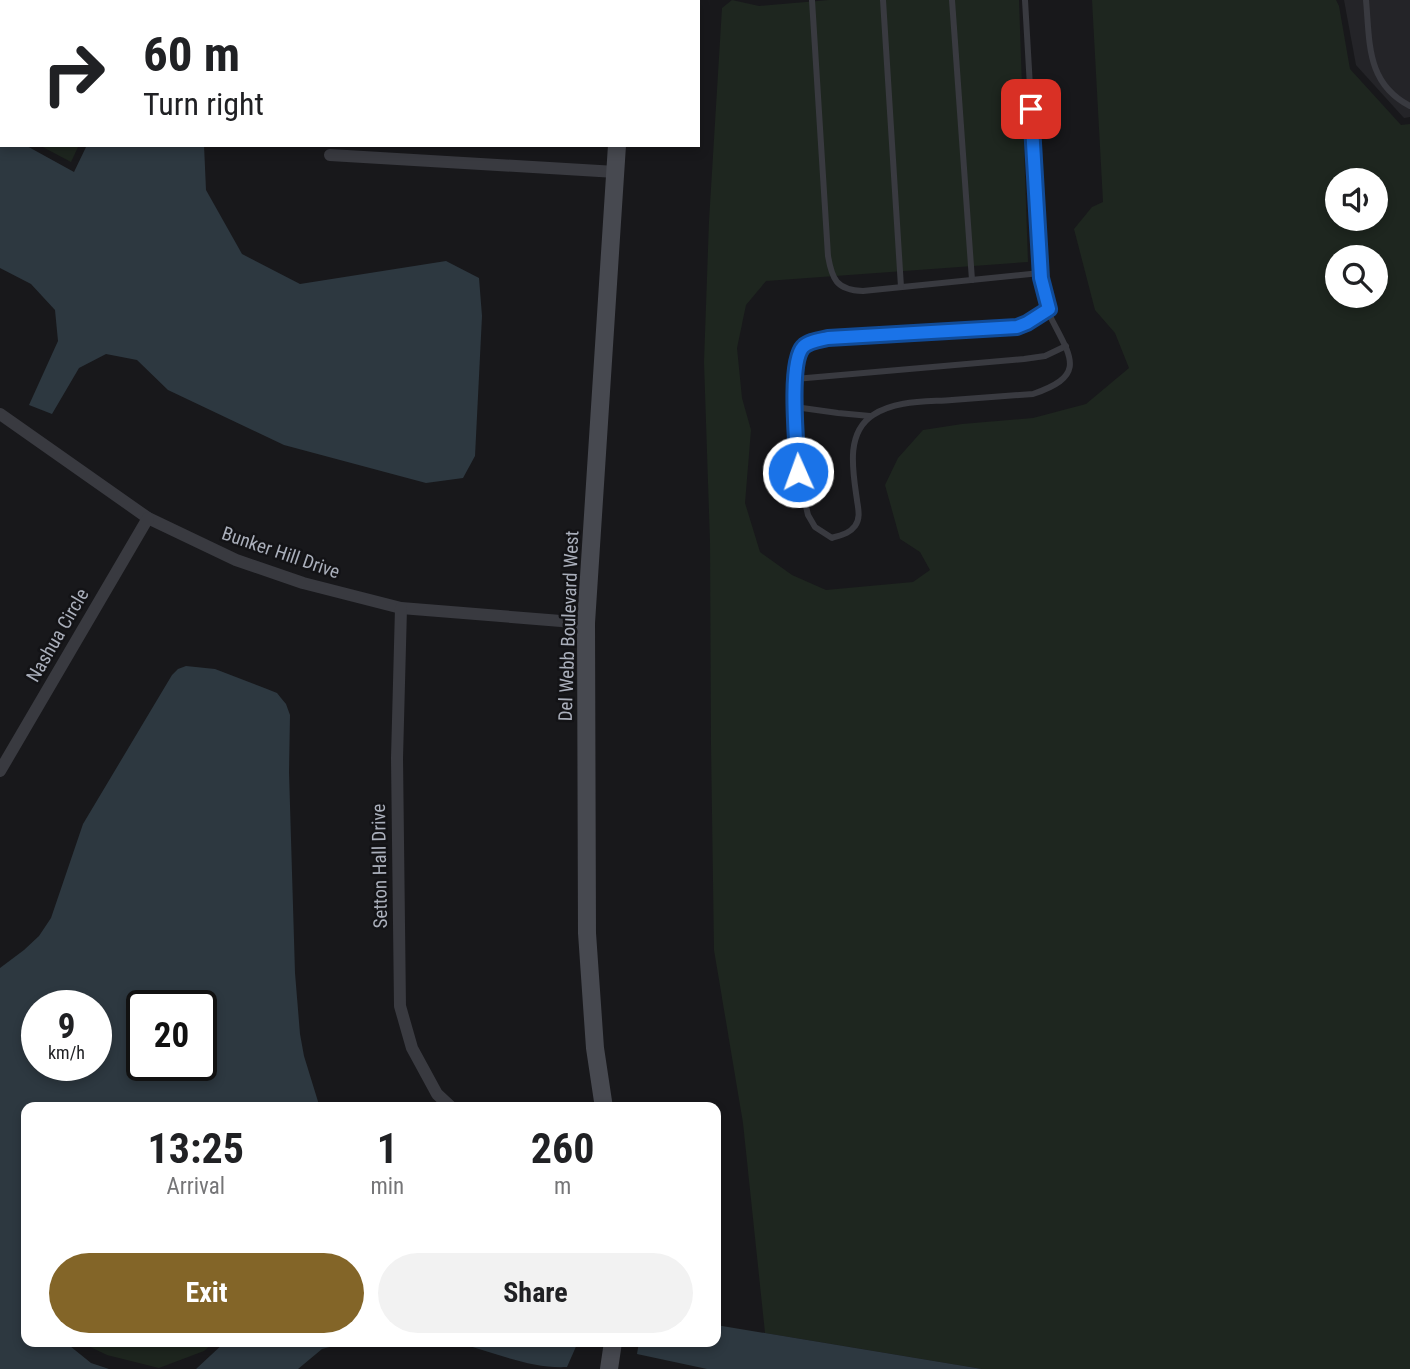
<!DOCTYPE html>
<html lang="en">
<head>
<meta charset="utf-8">
<style>
  :root { --surface:#fff; --page:#f2f2f2; --text:#202124; --muted:#757577; --accent:#836528 }
  body { margin:0; font-family:"Roboto Condensed",sans-serif; background:var(--page); color:var(--text); height:100vh; display:flex; flex-direction:column; font-size:26px; white-space:nowrap }
  * { box-sizing:border-box; margin:0 }
  p { font-size:23px; color:var(--muted) }
  .icon { flex:none; width:38px; height:38px; fill:none; stroke:currentColor; stroke-width:2; stroke-linecap:round; stroke-linejoin:round }
  .map { position:relative; flex:1; overflow:hidden }
  .drawer { position:absolute; left:21px; top:1102px; width:700px; height:245px; display:flex; flex-direction:column; background:var(--surface); border-radius:14px; box-shadow:0 4px 10px #0003 }
  .drawer>* { flex:none }
  .top-card { position:absolute; left:0px; top:0px; width:700px; height:147px; box-shadow:0 4px 10px #0003; background:#fff; color:var(--text); overflow:hidden }
  .buttons { position:absolute; left:1325px; top:168px; display:grid; gap:14px }
  .buttons a { display:grid; place-items:center; width:63px; height:63px; border-radius:50%; background:var(--surface); box-shadow:0 4px 10px #0003; font-size:35px }
  .speed { position:absolute; left:21px; top:990px; display:flex; gap:14px; font-size:35px; font-weight:700; text-align:center }
  .speed>* { display:grid; place-content:center; width:91px; height:91px; border-radius:50%; background:var(--surface); box-shadow:0 4px 10px #0003; line-height:1 }
  .speed small { font-size:18px; font-weight:400 }
  .speed .limit { border:4px solid #111; border-radius:10px; background:#fff; color:#111 }
  .pin { position:absolute; display:grid; place-items:center; width:60px; height:60px; color:#fff; margin:-30px; border-radius:14px; box-shadow:0 4px 10px #0006 }
  .me { position:absolute; width:77px; margin:-38px; rotate:358deg; stroke-linejoin:round; filter:drop-shadow(0 0 5px #0008) }
  .turn { display:flex; align-items:center; gap:24px; height:147px; padding:0 28px; font-size:32px }
  .turn .icon { width:91px; height:91px; stroke-width:2.5 }
  .turn b { display:block; font-size:49px; line-height:60px }
  .eta { display:flex; justify-content:space-evenly; align-items:center; height:119px; text-align:center }
  .eta b { font-size:42px; font-weight:700; line-height:49px }
  .cta { display:flex; gap:14px; margin-top:auto; padding:14px 28px }
  .cta a { flex:1; height:80px; border-radius:42px; background:var(--accent); color:#fff; font-size:28px; font-weight:700; line-height:80px; text-align:center }
  .cta a+a { background:var(--page); color:var(--text) }
  .map>svg:first-child { display:block }
  .built { fill:#242428 }
  .green { fill:#1e261f; fill-rule:evenodd }
  .water { fill:#2d3840; fill-rule:evenodd }
  .lines { fill:none; stroke-linecap:round; stroke-linejoin:round }
  .lane { stroke:#393a40; stroke-width:6 }
  .street { stroke:#393a40; stroke-width:12 }
  .secondary { stroke:#474950; stroke-width:18 }
  .route-casing { stroke:#114b97; stroke-width:18 }
  .route { stroke:#1a73e8; stroke-width:12 }
  .labels { text-anchor:middle; stroke-width:5; stroke-linejoin:round; paint-order:stroke }
  .street-label { font-size:19px; fill:#aaafbb; stroke:#131316 }
</style>
</head>
<body>
<div class="map">
<svg width="1410" height="1369" viewBox="0 0 1410 1369">
  <rect width="100%" height="100%" fill="#18181b"/>
  <path class="built" d="M 1344,0 L 1410,0 L 1410,117 L 1404,118 L 1356,65 Z"/>
  <g class="green">
    <path d="M 732,0 L 759,6 L 829,0 L 1019,0 L 1028,262 L 766,281 L 746,305 L 737,348 L 742,398 L 751,430 L 745,503 L 760,552 L 792,575 L 826,590 L 913,582 L 930,570 L 920,552 L 900,539 L 885,485 L 898,458 L 923,430 L 962,424 L 1033,418 L 1086,404 L 1129,368 L 1115,333 L 1095,310 L 1074,229 L 1092,207 L 1103,202 L 1092,0 L 1336,0 L 1339,6 L 1350,69 L 1401,125 L 1410,124 L 1410,1369 L 982,1369 L 765,1333 L 743,1123 L 714,950 L 711,745 L 710,542 L 704,362 L 709,221 L 722,8 ZM 1337,180 L 1376,180 L 1376,219 L 1337,219 ZM 1337,257 L 1376,257 L 1376,296 L 1337,296 Z"/>
    <path d="M 39,145 L 79,145 L 71,162 Z"/>
    <path d="M 80,1342 L 214,1342 L 204,1351 L 159,1368 L 107,1355 Z"/>
  </g>
  <g class="water">
    <path d="M 0,0 L 52,0 L 51,2 L 2,2 L 2,75 L 0,77 Z"/>
    <path d="M 153,0 L 502,0 L 502,2 L 152,2 Z"/>
    <path d="M 0,99 L 2,103 L 2,145 L 25,145 L 74,172 L 87,145 L 204,145 L 206,190 L 242,254 L 300,284 L 446,261 L 479,278 L 482,316 L 475,456 L 463,478 L 426,483 L 284,445 L 168,390 L 137,360 L 106,354 L 79,368 L 52,414 L 29,405 L 58,341 L 55,310 L 31,284 L 0,268 Z"/>
    <path d="M 186,666 L 215,669 L 267,689 L 277,693 L 281,698 L 286,704 L 290,715 L 289,772 L 295,973 L 300,1034 L 304,1056 L 320,1108 L 26,1108 L 26,1342 L 65,1342 L 91,1363 L 109,1369 L 0,1369 L 0,968 L 24,950 L 39,936 L 51,918 L 83,824 L 172,675 L 178,669 ZM 96,1006 L 96,1066 L 37,1066 L 37,1006 ZM 201,1006 L 201,1066 L 142,1066 L 142,1006 Z"/>
    <path d="M 716,1325 L 982,1369 L 707,1369 L 637,1354 L 639,1342 L 716,1342 Z"/>
    <path d="M 225,1342 L 348,1342 L 322,1349 L 298,1369 L 196,1369 Z"/>
    <path d="M 455,1342 L 578,1342 L 567,1367 C 529,1369 491,1351 455,1342 Z"/>
  </g>
  <g class="lines">
    <g class="lane">
      <path d="M 812,0 L 828,256 C 832,279 836,290 863,291 L 1040,273"/>
      <path d="M 883,0 L 901,287"/>
      <path d="M 952,0 L 972,280"/>
      <path d="M 1025,0 L 1041,278 C 1044,292 1046,308 1052,320 C 1073,360 1085,376 1033,394 C 1006,396 979,398 952,400 C 926,402 896,400 873,415 C 845,433 853,472 857,500 C 858,508 861,518 855,526 C 849,534 841,535 832,538 L 815,527 L 808,515 L 798,472 L 795,388 L 796,365 L 799,354 L 804,346 L 813,341 L 828,338 L 970,331 L 1017,327 L 1027,323 L 1049,309"/>
      <path d="M 1366,0 C 1370,43 1366,83 1410,106"/>
      <path d="M 795,379 L 1024,359 L 1045,356 L 1066,346"/>
      <path d="M 795,407 L 838,413 L 870,416"/>
    </g>
    <g class="street">
      <path d="M 330,155 L 616,172"/>
      <path d="M 0,414 L 148,518 L 236,560 L 303,583 L 401,608 L 586,623"/>
      <path d="M 401,608 L 397,758 L 400,1006 L 412,1048 L 437,1094 L 452,1108"/>
      <path d="M 0,771 L 148,518"/>
    </g>
    <g class="secondary">
      <path d="M 623,2 L 623,0"/>
      <path d="M 604,1108 L 595,1048 L 587,933 L 586,623 L 617,145"/>
      <path d="M 609,1369 L 613,1342"/>
    </g>
  </g>
  <g class="lines">
    <g class="route-casing">
      <path id="route" d="M 798,472 C 797,448 788,363 803,347 C 809,341 820,340 828,338 L 1017,327 L 1027,323 L 1049,309 L 1041,278 L 1031,109"/>
    </g>
    <use href="#route" class="route"/>
  </g>
  <g class="labels">
    <g class="street-label">
      <text transform="translate(281 552) rotate(19)" y="7">Bunker Hill Drive</text>
      <text transform="translate(568 626) rotate(-88)" y="7">Del Webb Boulevard West</text>
      <text transform="translate(57 635) rotate(-60)" y="7">Nashua Circle</text>
      <text transform="translate(379 866) rotate(-91)" y="7">Setton Hall Drive</text>
    </g>
  </g>
</svg>
<div class="buttons">
<a><svg class="icon" aria-label="sound" viewBox="0 0 24 24"><path d="M4 9h4l5-4v14l-5-4H4zM17 9q2 3 0 6"/></svg></a>
<a><svg class="icon" aria-label="search" viewBox="0 0 24 24"><circle cx="10" cy="10" r="6"/><path d="M15 15l6 6"/></svg></a>
</div>
<div class="speed"><div>9<small>km/h</small></div><div class="limit">20</div></div>
<div class="pin" style="left:1031px;top:109px;background:#d93025"><svg class="icon" aria-label="arrive" viewBox="0 0 24 24"><path d="M6 21V4h12l-3 4 3 4H6"/></svg></div>
<svg class="me" style="left:798px;top:472px" viewBox="-20 -20 40 40"><circle r="17" fill="#1a73e8" stroke="#fff" stroke-width="3"/><path d="M0-11L8 9 0 5-8 9z" fill="#fff"/></svg>
<div class="top-card">
<div class="turn"><svg class="icon" aria-label="right" viewBox="0 0 24 24"><path d="M7 20v-9h11M14 6l5 5-5 5"/></svg><div><b>60 m</b>Turn right</div></div>
</div>
<section class="drawer">
<div class="eta">
<div><b>13:25</b><p>Arrival</p></div>
<div><b>1</b><p>min</p></div>
<div><b>260</b><p>m</p></div>
</div>
<div class="cta"><a>Exit</a><a>Share</a></div>
</section>
</div>
</body>
</html>
